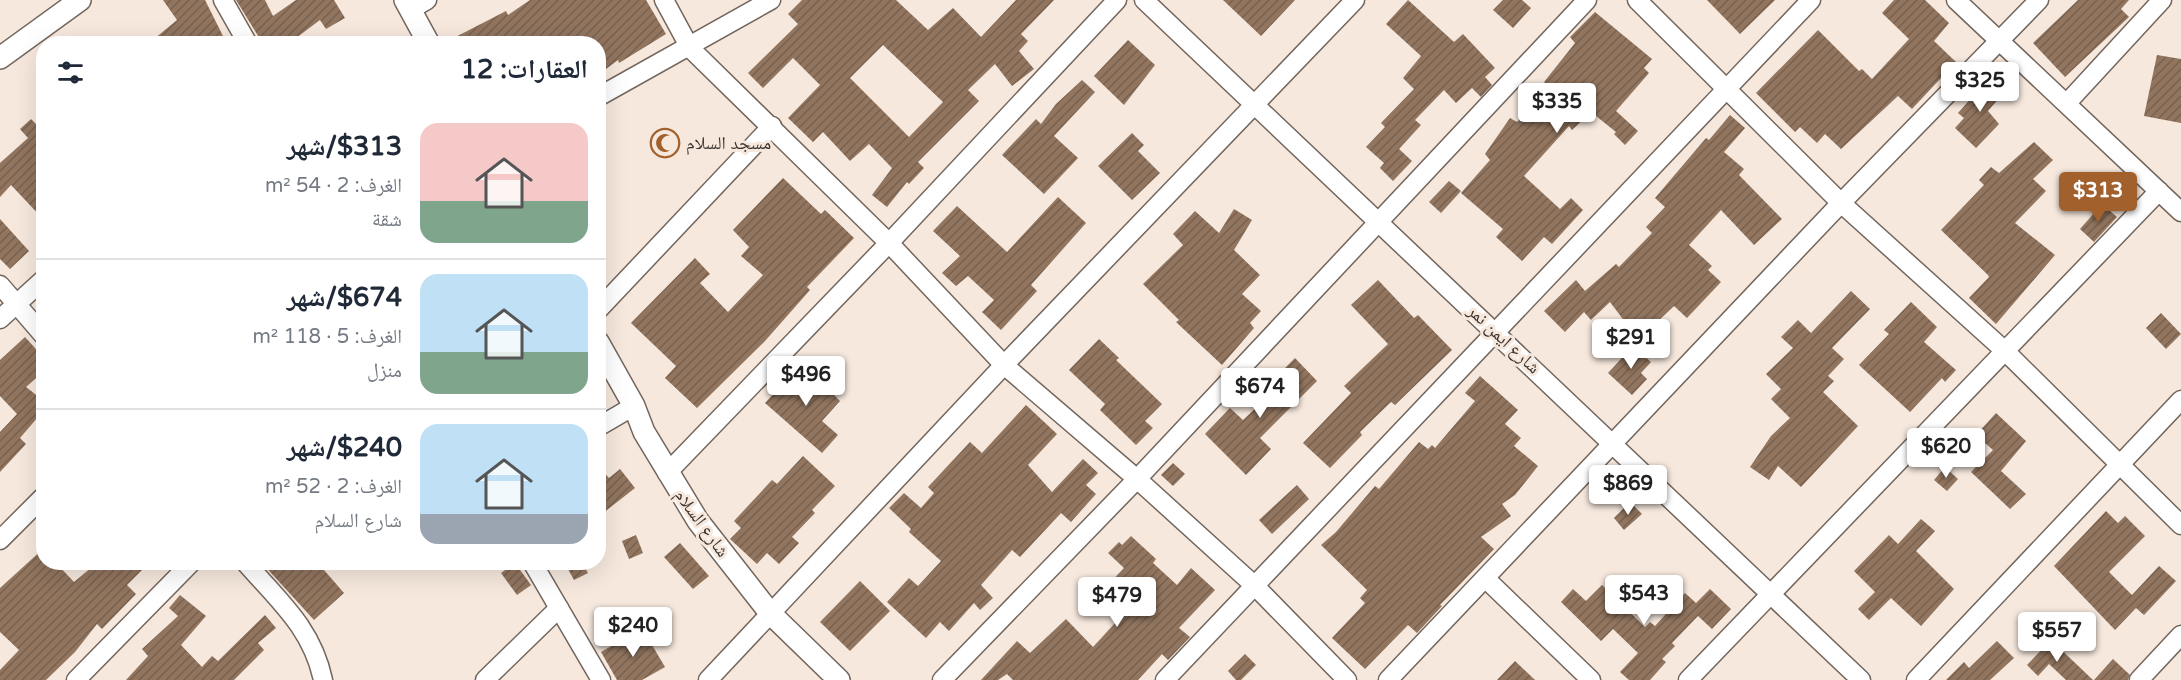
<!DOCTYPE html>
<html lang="ar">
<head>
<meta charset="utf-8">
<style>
  body { margin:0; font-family:"Varela Round","Noto Naskh Arabic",sans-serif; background:#f2f2f3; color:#1f2937; direction:rtl; height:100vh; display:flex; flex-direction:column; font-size:22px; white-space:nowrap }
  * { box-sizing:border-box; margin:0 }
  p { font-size:20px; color:#747a83 }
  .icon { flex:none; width:33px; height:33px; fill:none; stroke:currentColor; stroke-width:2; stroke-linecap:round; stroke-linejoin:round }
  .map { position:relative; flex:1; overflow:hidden; direction:ltr }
  .sheet { position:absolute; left:36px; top:36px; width:570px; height:534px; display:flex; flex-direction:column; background:#fff; border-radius:24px; box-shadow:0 6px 24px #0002; direction:rtl }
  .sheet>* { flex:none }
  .price { position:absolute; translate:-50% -51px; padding:0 14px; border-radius:6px; background:#fff; color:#222; font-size:20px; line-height:39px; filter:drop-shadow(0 2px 3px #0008) }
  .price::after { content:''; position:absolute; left:50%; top:36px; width:18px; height:14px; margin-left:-9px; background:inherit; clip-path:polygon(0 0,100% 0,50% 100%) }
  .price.active { background:#a2612c; color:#fff }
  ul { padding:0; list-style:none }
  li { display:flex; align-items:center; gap:18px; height:150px; padding:0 18px }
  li+li { border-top:2px solid #e0e1e3 }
  li span { display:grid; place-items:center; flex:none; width:168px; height:120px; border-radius:18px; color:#555 }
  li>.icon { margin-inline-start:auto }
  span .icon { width:72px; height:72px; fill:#fffc; stroke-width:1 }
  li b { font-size:26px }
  h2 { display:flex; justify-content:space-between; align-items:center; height:72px; padding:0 18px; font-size:26px }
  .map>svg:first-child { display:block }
  .building { fill:url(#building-hatch); fill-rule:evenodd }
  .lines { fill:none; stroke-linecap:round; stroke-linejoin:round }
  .minor-casing { stroke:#73665d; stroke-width:21 }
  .tertiary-casing { stroke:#73665d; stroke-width:24 }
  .minor { stroke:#fff; stroke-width:18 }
  .tertiary { stroke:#fff; stroke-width:21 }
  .labels { text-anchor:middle; stroke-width:6; stroke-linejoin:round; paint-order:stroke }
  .poi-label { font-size:18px; fill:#3b3531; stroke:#f6e8dd; text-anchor:start }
  .street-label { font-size:18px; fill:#3b3531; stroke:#f6e8dd }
</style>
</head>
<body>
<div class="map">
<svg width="2181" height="680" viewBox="0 0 2181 680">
  <defs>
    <pattern id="building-hatch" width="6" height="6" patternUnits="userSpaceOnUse" patternTransform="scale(1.5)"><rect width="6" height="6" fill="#91755f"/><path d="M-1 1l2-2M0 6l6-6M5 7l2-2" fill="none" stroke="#78614f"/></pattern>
  </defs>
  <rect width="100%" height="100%" fill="#f6e8dd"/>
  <g class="building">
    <path d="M163,0H205L227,44H148L177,20Z"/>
    <path d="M236,0H265L273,16L296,0H334L345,18L326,29L320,20L288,44H263Z"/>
    <path d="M530,0H646L666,34L619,63L618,60L598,75V44H442L506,11L508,15Z"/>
    <path d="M802,0H896L928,30L953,8L981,37L1016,0H1054L1021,34L1028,41L1019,51L1034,69L1012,86L995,64L968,90L979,101L918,162L924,168L909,184L907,182L887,207L872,195L892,168L869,144L850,161L823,132L813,142L788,118L820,85L793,58L763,88L748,73L798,24L788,14ZM883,45L943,102L909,137L850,78Z"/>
    <path d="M1223,0H1295L1261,36Z"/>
    <path d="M1408,0L1454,42L1463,34L1495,68L1485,77L1492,85L1481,97L1472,88L1456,103L1444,90L1415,120L1421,125L1399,149L1412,161L1393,181L1380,168L1384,163L1366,147L1385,127L1381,123L1414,89L1403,78L1421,56L1386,24Z"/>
    <path d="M1503,0H1522L1531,8L1513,28L1493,10Z"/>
    <path d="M1707,0H1775L1740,34Z"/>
    <path d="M1894,0H1925L1949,23L1934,41L1956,62L1912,109L1898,96L1841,149L1825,134L1817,143L1800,127L1795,132L1756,93L1818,30L1859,71L1862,69L1872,79L1909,39L1882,13Z"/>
    <path d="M2078,0H2129L2121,9L2129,17L2065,77L2033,43Z"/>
    <path d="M1595,12L1652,59L1644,68L1649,73L1616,111L1638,131L1625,145L1614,134L1616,132L1591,112L1572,130L1569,126L1524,176L1560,209L1571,198L1583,210L1552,244L1544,237L1522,261L1496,237L1503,229L1461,193L1490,160L1485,154L1510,118L1517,122L1552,89L1544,82L1575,43L1570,37Z"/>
    <path d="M1128,40L1155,65L1124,105L1094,76Z"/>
    <path d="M2157,55L2181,59V123L2144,116Z"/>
    <path d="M1991,76L2006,90L1988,111L1999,124L1976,148L1955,128L1964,118L1958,113Z"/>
    <path d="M1082,80L1095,92L1054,136L1078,158L1044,194L1002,155L1036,119L1041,124L1056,104Z"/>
    <path d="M1730,115L1745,128L1724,152L1744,169L1739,175L1782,219L1754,245L1721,210L1689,245L1712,266L1708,270L1721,282L1687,318L1674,306L1638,340L1626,328L1628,326L1610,302L1591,320L1584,312L1565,332L1544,311L1576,280L1585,291L1616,264L1619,267L1652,233L1646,227L1665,207L1655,198L1706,138L1709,140Z"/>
    <path d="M31,119L39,127L44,123V220L11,185L0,197V163L28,138L20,129Z"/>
    <path d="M1132,133L1144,145L1138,151L1160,173L1132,200L1098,166Z"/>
    <path d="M2034,142L2053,160L2033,179L2046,191L2015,223L2055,255L1996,324L1969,298L1989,277L1988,275L1941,230L1984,185L1979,180L1991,167L1999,173Z"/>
    <path d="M783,178L821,214L825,210L854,238L807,287L810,290L765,341L697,408L665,378L676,366L631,323L695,258L710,274L700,283L728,312L763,275L741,256L749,247L733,230Z"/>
    <path d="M1449,181L1461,191L1441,213L1429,202Z"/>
    <path d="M1058,197L1086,223L1031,285L1037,291L1001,330L982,312L994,300L968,276L956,286L942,273L960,256L933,231L957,206L1007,252Z"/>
    <path d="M2102,204L2117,217L2094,242L2080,229Z"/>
    <path d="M1234,209L1252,220L1234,250L1260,275L1242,294L1261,311L1250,323L1254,328L1222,365L1176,322L1179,320L1143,284L1183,245L1173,234L1195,211L1219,233Z"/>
    <path d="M0,219L29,251L10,269L0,259Z"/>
    <path d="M1378,280L1414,318L1418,315L1452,350L1395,405L1391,402L1360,432L1362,435L1330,468L1303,443L1351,393L1344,386L1388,344L1351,305Z"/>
    <path d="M1851,291L1870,309L1832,348L1844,359L1828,376L1834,381L1823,392L1858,426L1801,487L1778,466L1769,480L1750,467L1771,436L1790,418L1771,399L1781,389L1766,374L1793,348L1781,337L1798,320L1811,333Z"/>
    <path d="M1911,302L1937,327L1924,342L1956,370L1945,382L1942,378L1910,412L1859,365L1889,334L1884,330Z"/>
    <path d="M2161,313L2181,334L2166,349L2146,328Z"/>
    <path d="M25,337L44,358V371L26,387L44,401V410L20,438L26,444L0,472V432L17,414L0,396V360Z"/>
    <path d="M1099,339L1119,358L1116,360L1162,404L1145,421L1153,428L1136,445L1100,410L1105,404L1069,370Z"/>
    <path d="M1633,346L1651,362L1641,373L1647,379L1632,395L1608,373Z"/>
    <path d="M1295,358L1317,381L1260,438L1271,449L1246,475L1205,434L1230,408L1243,420L1277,388L1271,382Z"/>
    <path d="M802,363L840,401L822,421L838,435L822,453L765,403Z"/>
    <path d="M1480,376L1518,410L1505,424L1521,438L1514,446L1538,466L1515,495L1502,504L1511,516L1481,537L1494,549L1440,605L1442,606L1417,633L1408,625L1365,669L1332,638L1365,603L1360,598L1367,590L1321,545L1336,532L1375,486L1379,489L1419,442L1428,449L1432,445L1435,448L1475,401L1465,393Z"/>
    <path d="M1026,405L1057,434L1028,465L1052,492L1083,459L1098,473L1086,485L1096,494L1071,522L1061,513L1020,557L1012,550L981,585L993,598L980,610L974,603L949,631L940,622L926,638L887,602L909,578L918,586L941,561L909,532L911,529L889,508L904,493L921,508L934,493L928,487L970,442L982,453Z"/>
    <path d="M1996,413L2026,441L2001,471L2026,494L2010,509L1971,472L1993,450L1976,435Z"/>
    <path d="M803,456L835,486L812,510L815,513L792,537L799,543L779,564L767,553L757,564L730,539L741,528L734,521L772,480L777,484Z"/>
    <path d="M1173,463L1185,474L1173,486L1161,475Z"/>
    <path d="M598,466L609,478L620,469L635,488L598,517Z"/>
    <path d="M1945,467L1958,479L1947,491L1934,480Z"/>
    <path d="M1297,485L1309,499L1272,534L1259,520Z"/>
    <path d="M1630,502L1642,514L1624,530L1614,518Z"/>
    <path d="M2106,511L2118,523L2125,516L2145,536L2109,572L2132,595L2159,566L2176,581L2144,615L2136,608L2115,630L2054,566Z"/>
    <path d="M1921,519L1935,531L1916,551L1954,589L1921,626L1891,598L1869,620L1858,609L1875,592L1854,571L1889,535L1898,544Z"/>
    <path d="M636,535L643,553L629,559L622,541Z"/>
    <path d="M1131,536L1156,559L1153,563L1177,585L1191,568L1215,590L1179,628L1190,637L1168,660L1162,654L1138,680H1013L1007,674L998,680H981L1017,641L1030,653L1066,619L1093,647L1127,610L1122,605L1127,600L1109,584L1124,568L1108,553L1119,542L1122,545Z"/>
    <path d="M680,543L709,576L693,589L664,557Z"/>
    <path d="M44,548V562H55L74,582L98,562H150L127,585L136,594L102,629L97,624L75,652L46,680H0V670L19,650L0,632V588Z"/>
    <path d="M261,562H317L344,593L314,620Z"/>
    <path d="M564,562H582L588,573L574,580Z"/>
    <path d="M515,563L531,585L517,595L501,573Z"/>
    <path d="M860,581L890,611L850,651L820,622Z"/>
    <path d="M1602,585L1645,627L1650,622L1655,626L1685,593L1696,603L1710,589L1731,609L1712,629L1698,616L1672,643L1675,646L1662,659L1666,662L1650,680H1629L1620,672L1638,653L1613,629L1601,641L1561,602L1573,589L1586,601Z"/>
    <path d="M180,595L206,616L181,645L202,667L212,656L218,661L265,615L276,628L258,643L264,650L234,680H126L148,656L142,649L178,616L169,608Z"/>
    <path d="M642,628L665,667L642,680H617L601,652Z"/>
    <path d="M2051,640L2093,680H2066L2049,664L2038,676L2027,665Z"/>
    <path d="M1997,641L2014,658L1990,680H1946L1964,662L1969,668Z"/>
    <path d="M1245,654L1256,665L1241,680H1236L1228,671Z"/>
    <path d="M2113,659L2130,675L2128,680H2094Z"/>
    <path d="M1515,661L1535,680H1497Z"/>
  </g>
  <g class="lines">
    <g class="minor-casing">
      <g id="minor">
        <path d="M223,0L248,44"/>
        <path d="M664,0L690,48L889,243L1004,365L1137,479L1255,586L1347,680"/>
        <path d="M1144,0L1861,680"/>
        <path d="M1637,0L1841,203L2005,351L2181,525"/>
        <path d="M1956,0L2181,212"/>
        <path d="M410,10L427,0"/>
        <path d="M598,97L771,0"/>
        <path d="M2067,103L2162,0"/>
        <path d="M0,285L44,336"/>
        <path d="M598,310L772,126"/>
        <path d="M0,319L44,279"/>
        <path d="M598,427L634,406"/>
        <path d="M667,473L889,243L1117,0"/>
        <path d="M0,540L44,496"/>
        <path d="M245,562C279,601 312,628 323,680"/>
        <path d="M532,562L601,680"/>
        <path d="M1485,578L1591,680"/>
        <path d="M76,680L192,562"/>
        <path d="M485,680L559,608"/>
        <path d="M708,680L1004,365L1355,0"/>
        <path d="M942,680L1137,479L1587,0"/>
        <path d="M1165,680L1811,0"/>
        <path d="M1388,680L1841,203L2039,0"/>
        <path d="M1688,680L2159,191"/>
        <path d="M1916,680L2181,400"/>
        <path d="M2139,680L2181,635"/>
      </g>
    </g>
    <g class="tertiary-casing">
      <g id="tertiary">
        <path d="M405,0L429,44"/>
        <path d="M0,58L80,0"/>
        <path d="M598,342L634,406L644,432L698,521L770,613L839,680"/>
      </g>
    </g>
    <use href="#minor" class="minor"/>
    <use href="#tertiary" class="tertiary"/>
  </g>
  <defs>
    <g id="mosque-ring" transform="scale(1.5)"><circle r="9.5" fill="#f6e8dd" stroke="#a2612c" stroke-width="1.5"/><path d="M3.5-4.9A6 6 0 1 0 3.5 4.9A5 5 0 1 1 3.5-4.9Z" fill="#a2612c"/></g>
  </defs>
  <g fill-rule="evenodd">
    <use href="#mosque-ring" x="665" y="143"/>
  </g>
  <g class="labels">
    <g class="poi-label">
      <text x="686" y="149">مسجد السلام</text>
    </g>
    <g class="street-label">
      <text transform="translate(1504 339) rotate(43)" y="6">شارع ايمن نمر</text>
      <text transform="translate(702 523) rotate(54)" y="6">شارع السلام</text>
    </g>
  </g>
</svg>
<b class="price" style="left:1980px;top:113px">$325</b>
<b class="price" style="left:1557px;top:134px">$335</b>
<b class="price active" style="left:2098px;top:223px">$313</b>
<b class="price" style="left:1631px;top:370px">$291</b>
<b class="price" style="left:806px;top:407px">$496</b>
<b class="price" style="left:1260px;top:419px">$674</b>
<b class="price" style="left:1946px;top:479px">$620</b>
<b class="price" style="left:1628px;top:516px">$869</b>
<b class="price" style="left:1644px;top:626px">$543</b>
<b class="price" style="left:1117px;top:628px">$479</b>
<b class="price" style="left:633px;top:658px">$240</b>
<b class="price" style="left:2057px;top:663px">$557</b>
<section class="sheet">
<h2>العقارات: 12<svg class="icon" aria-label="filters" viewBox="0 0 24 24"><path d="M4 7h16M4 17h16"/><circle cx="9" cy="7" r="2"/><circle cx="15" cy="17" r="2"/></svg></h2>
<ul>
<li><span style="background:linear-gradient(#f6c9c9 65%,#7fa58c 0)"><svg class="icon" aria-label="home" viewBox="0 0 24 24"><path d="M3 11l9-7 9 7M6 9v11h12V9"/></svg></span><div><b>$313/شهر</b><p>الغرف: 2 · 54 m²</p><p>شقة</p></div></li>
<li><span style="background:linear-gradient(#bfe0f5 65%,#7fa58c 0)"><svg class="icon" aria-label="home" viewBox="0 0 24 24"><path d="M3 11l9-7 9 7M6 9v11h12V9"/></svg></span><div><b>$674/شهر</b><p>الغرف: 5 · 118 m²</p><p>منزل</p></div></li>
<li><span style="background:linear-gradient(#bfe0f5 75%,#9aa5b1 0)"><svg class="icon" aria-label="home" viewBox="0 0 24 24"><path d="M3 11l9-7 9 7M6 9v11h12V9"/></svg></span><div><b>$240/شهر</b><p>الغرف: 2 · 52 m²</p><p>شارع السلام</p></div></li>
</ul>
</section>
</div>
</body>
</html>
